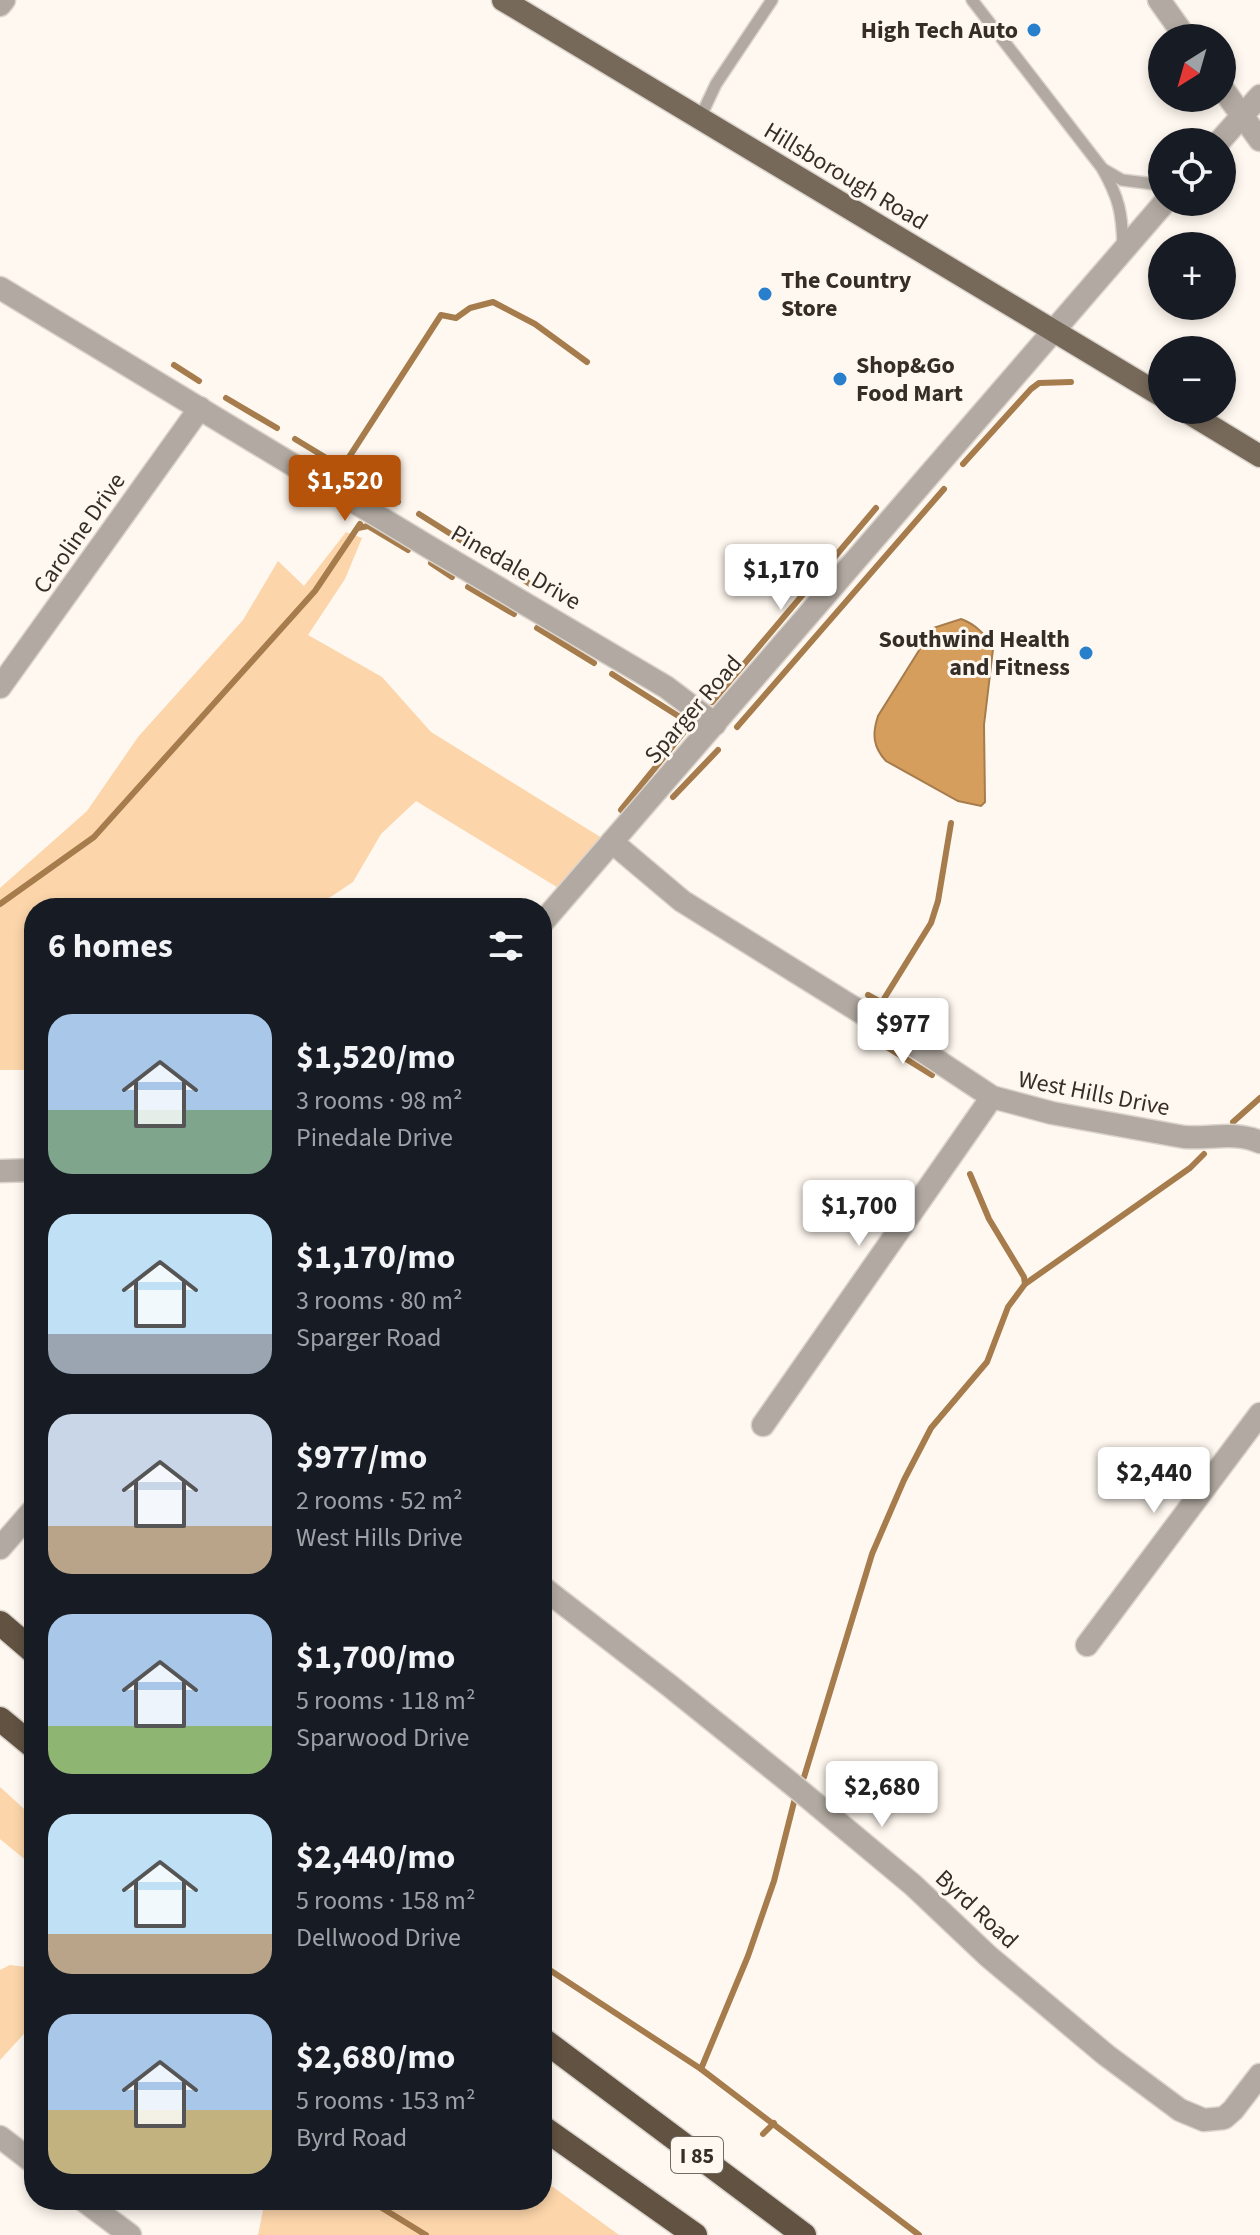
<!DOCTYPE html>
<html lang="en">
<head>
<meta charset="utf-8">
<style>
  body { margin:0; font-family:"Source Sans 3",sans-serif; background:#242831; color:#f1f3f6; height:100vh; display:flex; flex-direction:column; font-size:30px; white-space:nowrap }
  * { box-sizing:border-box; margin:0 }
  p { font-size:26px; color:#9ea1a6 }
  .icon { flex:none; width:44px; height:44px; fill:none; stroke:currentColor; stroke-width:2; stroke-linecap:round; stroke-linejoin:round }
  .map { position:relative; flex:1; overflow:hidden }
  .panel { position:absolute; left:24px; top:898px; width:528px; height:1312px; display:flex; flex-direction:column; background:#171b24; border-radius:32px; box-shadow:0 4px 12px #0003 }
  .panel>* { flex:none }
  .needle { width:52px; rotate:217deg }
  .tools { position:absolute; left:1148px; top:24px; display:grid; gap:16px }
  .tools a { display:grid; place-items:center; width:88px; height:88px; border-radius:50%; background:#171b24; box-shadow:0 4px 12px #0003; font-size:40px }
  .price { position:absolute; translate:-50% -68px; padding:0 18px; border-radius:8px; background:#fff; color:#222; font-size:26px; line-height:52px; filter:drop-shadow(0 2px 4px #0008) }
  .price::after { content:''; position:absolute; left:50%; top:48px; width:24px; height:18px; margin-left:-12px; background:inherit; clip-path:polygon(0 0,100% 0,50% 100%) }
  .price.active { background:#b45309; color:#fff }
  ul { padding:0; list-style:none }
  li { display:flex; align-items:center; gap:24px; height:200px; padding:0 24px }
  li span { display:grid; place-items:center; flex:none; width:224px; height:160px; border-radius:24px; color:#555 }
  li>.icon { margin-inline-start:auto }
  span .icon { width:96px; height:96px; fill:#fffc; stroke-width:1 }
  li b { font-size:34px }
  h2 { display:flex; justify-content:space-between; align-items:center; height:96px; padding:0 24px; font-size:34px }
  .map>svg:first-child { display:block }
  .green { fill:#fcd5aa }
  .water { fill:#d69e5c; stroke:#a67c4c; stroke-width:2 }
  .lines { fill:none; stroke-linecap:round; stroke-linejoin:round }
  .stream { stroke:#a67c4c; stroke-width:6 }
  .service-casing { stroke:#dbd4cc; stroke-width:14 }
  .minor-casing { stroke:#dbd4cc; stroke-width:25 }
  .tertiary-casing { stroke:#dbd4cc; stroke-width:25 }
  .primary-casing { stroke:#dbd4cc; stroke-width:25 }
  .motorway-casing { stroke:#dbd4cc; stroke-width:27 }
  .service { stroke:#b2aaa2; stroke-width:11 }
  .minor { stroke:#b2aaa2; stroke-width:22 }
  .tertiary { stroke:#b2aaa2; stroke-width:22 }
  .primary { stroke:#76695a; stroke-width:22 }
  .motorway { stroke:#615241; stroke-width:24 }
  .poi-dot { fill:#2880cd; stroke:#fff8f0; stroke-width:3 }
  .labels { text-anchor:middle; stroke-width:6; stroke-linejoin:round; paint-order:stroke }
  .shield { fill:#fff8f0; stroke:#726b63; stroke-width:2 }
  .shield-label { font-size:22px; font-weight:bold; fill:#352e27 }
  .poi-label { font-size:24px; font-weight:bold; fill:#352e27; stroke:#fff8f0; text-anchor:end }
  .street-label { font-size:24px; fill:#352e27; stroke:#fff8f0 }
</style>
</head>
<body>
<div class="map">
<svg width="1260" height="2235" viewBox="0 0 1260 2235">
  <rect width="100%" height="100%" fill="#fff8f0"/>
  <g class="green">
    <path d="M346,532L362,538L345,579L308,635L382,677L431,732L602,838L560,889L416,801L381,834L353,882L314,908H34V1070H0V888L87,811L138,737L243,620L278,561L304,586Z"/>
    <path d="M0,1787L34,1818V1867L0,1839Z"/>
    <path d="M10,1965L34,1968V2023L0,2060V1970Z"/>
    <path d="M542,2179L619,2235H258L265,2200H542Z"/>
  </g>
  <path class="water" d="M961,619C973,623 989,636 993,649L984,725L985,802L981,806L958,801L886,761C873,747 872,734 878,716L933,628Z"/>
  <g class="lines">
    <g class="stream">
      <path d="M174,365L199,381"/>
      <path d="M226,398L277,428"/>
      <path d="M295,439L384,493L382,495"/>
      <path d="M963,464L1031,389L1039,383L1071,382"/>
      <path d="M342,468L441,315L456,318L470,308L493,302L535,324L587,362"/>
      <path d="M384,493L398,502"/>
      <path d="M419,514L473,548"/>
      <path d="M358,528L368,526L408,550"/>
      <path d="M489,558L530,584"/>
      <path d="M431,563L452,577"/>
      <path d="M468,587L514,614"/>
      <path d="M537,628L594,663"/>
      <path d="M612,674L683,719L688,727L621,810"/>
      <path d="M712,702L876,508"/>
      <path d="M737,727L944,489"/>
      <path d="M673,797L718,750"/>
      <path d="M0,904L94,837L315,591L360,524"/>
      <path d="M868,995L888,1006"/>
      <path d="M882,1002L931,923L938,901L951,823"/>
      <path d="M905,1017L935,1036"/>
      <path d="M872,1038L932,1075"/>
      <path d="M1233,1122L1260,1098"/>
      <path d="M970,1174L989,1219L1024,1277L1025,1284"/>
      <path d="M804,1777L872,1554L904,1480L931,1428L987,1362L1008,1307L1025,1284L1190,1168L1204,1154"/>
      <path d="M542,1965L701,2069L919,2235"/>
      <path d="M701,2069L748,1956L774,1881L795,1798"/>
      <path d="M763,2134L774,2123"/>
      <path d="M369,2200L426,2235"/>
    </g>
    <g class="service-casing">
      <g id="service">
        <path d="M972,0L1102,168C1119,198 1122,212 1123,246"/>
        <path d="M700,118L716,84L772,0"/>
        <path d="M1103,169L1122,180L1162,185"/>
      </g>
    </g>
    <g class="minor-casing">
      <g id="minor">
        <path d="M0,5L4,0"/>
        <path d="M1242,116L1260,96"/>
        <path d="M0,288L429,547L666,687L715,724"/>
        <path d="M0,687L200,408"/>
        <path d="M612,842L682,901L912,1044L992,1097L1052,1113L1184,1137C1211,1139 1234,1131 1260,1142"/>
        <path d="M0,1171L34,1170"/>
        <path d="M763,1425L992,1097"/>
        <path d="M542,1587L670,1686L793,1785L913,1885L988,1956L1106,2055L1180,2110L1204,2120L1224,2118L1233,2110L1260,2075"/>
        <path d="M1087,1645L1260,1414"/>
        <path d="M0,2137L34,2163"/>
        <path d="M83,2200L130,2235"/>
      </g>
    </g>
    <g class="tertiary-casing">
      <g id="tertiary">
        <path d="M1159,0L1186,38"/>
        <path d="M1222,88L1260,140"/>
        <path d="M1219,142L1242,116"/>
        <path d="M542,923L1165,202"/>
        <path d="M0,1548L34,1509"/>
      </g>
    </g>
    <g class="primary-casing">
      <g id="primary">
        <path d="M503,0L1162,396"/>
        <path d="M1184,410L1260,456"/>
      </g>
    </g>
    <g class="motorway-casing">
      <g id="motorway">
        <path d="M0,1623L34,1652"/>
        <path d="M0,1719L34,1747"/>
        <path d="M542,2039L804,2235"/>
        <path d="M542,2127L695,2235"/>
      </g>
    </g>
    <use href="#service" class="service"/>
    <use href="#minor" class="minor"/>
    <use href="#tertiary" class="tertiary"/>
    <use href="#primary" class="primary"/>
    <use href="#motorway" class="motorway"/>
  </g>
  <g class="poi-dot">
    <circle cx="1034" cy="30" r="8"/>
    <circle cx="765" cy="294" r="8"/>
    <circle cx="840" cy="379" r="8"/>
    <circle cx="1086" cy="653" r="8"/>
  </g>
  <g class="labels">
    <rect class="shield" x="671" y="2137" width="52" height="36" rx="6"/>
    <g class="shield-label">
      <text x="697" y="2163">I 85</text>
    </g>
    <g class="poi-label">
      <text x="1018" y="38">High Tech Auto</text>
      <text x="781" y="288" text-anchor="start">The Country<tspan x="781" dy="28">Store</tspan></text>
      <text x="856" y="373" text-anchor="start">Shop&amp;Go<tspan x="856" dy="28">Food Mart</tspan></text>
      <text x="1070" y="647">Southwind Health<tspan x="1070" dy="28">and Fitness</tspan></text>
    </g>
    <g class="street-label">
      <text transform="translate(846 176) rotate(31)" y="8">Hillsborough Road</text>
      <text transform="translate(79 533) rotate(-55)" y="8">Caroline Drive</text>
      <text transform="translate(516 567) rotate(30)" y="8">Pinedale Drive</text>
      <text transform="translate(693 709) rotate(-49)" y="8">Sparger Road</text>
      <text transform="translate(1094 1093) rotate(11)" y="8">West Hills Drive</text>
      <text transform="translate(977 1909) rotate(43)" y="8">Byrd Road</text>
    </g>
  </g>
</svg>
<div class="tools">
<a><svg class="needle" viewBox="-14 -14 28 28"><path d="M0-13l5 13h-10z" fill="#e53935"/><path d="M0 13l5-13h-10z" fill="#9ea1a6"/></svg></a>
<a><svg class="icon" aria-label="locate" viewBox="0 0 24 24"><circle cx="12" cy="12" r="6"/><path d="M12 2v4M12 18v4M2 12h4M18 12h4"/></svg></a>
<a>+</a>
<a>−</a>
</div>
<b class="price active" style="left:345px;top:523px">$1,520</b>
<b class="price" style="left:781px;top:612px">$1,170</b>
<b class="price" style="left:903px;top:1066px">$977</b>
<b class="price" style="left:859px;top:1248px">$1,700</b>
<b class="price" style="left:1154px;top:1515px">$2,440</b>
<b class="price" style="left:882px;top:1829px">$2,680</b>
<section class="panel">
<h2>6 homes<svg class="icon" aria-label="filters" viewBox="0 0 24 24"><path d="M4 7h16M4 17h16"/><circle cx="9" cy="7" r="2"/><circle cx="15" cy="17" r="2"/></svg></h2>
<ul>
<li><span style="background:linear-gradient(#a9c7e8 60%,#7fa58c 0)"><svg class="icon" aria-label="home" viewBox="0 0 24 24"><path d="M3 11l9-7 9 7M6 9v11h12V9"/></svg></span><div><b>$1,520/mo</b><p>3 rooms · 98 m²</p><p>Pinedale Drive</p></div></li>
<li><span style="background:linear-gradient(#bfe0f5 75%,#9aa5b1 0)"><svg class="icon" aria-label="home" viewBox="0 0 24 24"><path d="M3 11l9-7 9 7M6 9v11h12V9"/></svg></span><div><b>$1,170/mo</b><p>3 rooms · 80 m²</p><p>Sparger Road</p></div></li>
<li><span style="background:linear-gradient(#c9d6e8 70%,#b9a48a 0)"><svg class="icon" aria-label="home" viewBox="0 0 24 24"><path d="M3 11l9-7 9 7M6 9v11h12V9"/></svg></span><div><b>$977/mo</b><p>2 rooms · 52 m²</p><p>West Hills Drive</p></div></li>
<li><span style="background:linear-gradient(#a9c7e8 70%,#8fb573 0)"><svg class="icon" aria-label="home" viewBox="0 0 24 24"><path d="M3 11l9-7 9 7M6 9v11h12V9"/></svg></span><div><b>$1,700/mo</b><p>5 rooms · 118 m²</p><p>Sparwood Drive</p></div></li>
<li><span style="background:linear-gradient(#bfe0f5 75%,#b9a48a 0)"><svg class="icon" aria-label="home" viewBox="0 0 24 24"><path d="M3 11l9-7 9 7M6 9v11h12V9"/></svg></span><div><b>$2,440/mo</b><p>5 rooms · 158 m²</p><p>Dellwood Drive</p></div></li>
<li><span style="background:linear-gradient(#a9c7e8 60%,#c2b280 0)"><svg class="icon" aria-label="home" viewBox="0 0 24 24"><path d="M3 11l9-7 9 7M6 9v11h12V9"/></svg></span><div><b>$2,680/mo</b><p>5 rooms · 153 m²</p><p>Byrd Road</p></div></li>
</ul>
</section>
</div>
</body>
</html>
